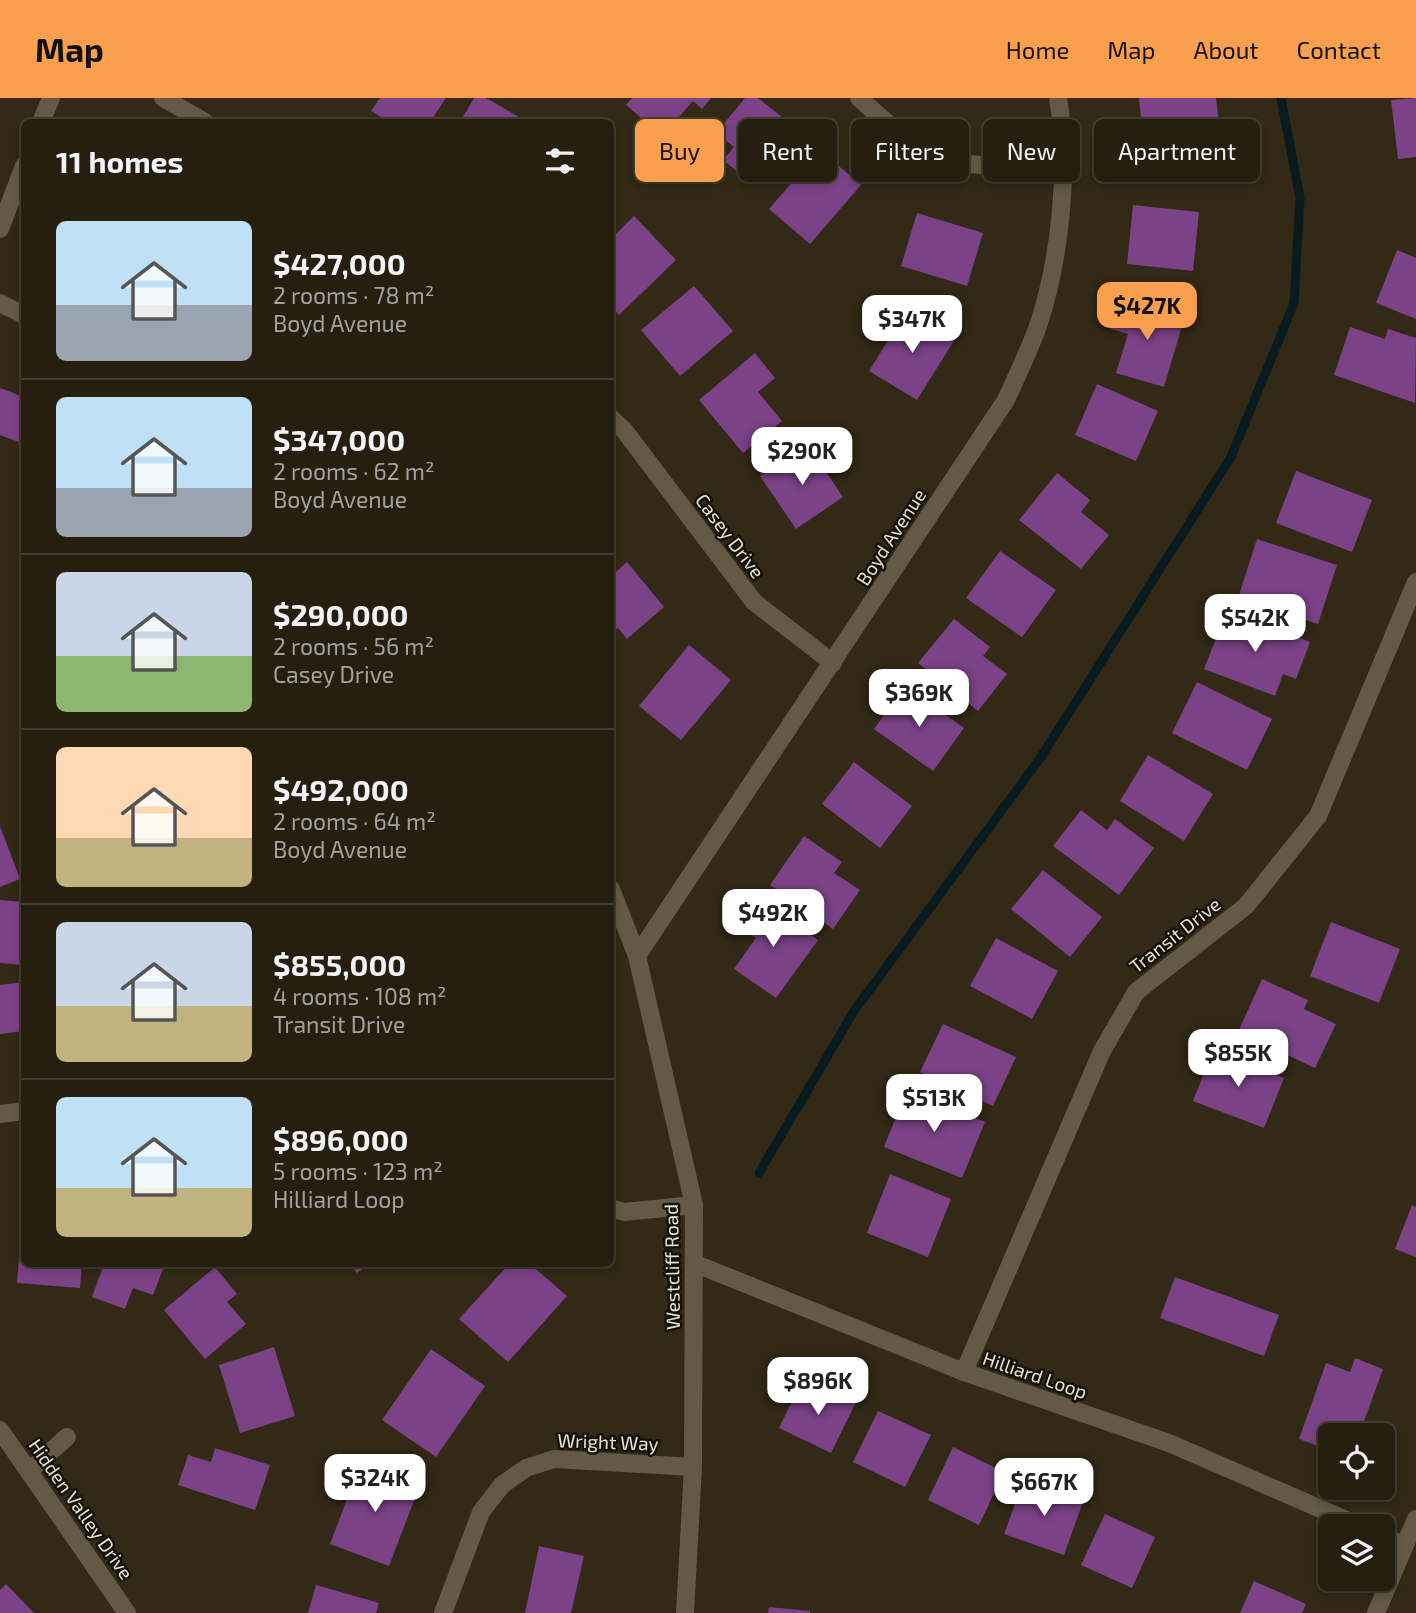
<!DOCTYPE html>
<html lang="en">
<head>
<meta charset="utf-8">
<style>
  body { margin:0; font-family:"Exo 2",sans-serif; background:#322c1e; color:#f1f3f6; height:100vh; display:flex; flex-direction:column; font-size:26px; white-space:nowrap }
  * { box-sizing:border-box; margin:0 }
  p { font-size:23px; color:#a4a29f }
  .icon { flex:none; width:38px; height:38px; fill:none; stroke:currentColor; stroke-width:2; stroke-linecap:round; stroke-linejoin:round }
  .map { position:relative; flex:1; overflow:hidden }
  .drawer { position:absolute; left:21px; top:21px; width:593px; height:1148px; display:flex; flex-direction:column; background:#261f10; border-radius:10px; box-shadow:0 4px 10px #0003,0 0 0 2px #423d30 }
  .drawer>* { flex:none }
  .top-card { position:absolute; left:635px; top:21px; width:665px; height:63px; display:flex; gap:14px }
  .controls { position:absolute; left:1318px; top:1325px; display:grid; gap:14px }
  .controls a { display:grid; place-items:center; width:77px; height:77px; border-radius:10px; background:#261f10; box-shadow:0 4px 10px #0003,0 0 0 2px #423d30; font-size:35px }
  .price { position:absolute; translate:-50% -60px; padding:0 16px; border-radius:14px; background:#fff; color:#222; font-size:23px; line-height:46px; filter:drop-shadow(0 2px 4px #0008) }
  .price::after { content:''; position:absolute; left:50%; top:42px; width:21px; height:16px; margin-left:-10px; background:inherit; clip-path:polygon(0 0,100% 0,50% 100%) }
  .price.selected { background:#f99f4d; color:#111 }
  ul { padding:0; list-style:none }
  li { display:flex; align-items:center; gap:21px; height:175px; padding:0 35px }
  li+li { border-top:2px solid #423d30 }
  li span { display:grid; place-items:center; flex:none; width:196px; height:140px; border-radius:10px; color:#555 }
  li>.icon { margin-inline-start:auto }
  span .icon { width:84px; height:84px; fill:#fffc; stroke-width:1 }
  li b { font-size:30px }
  h2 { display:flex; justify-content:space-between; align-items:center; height:84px; padding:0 35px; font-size:30px }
  .pill { padding:0 24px; border-radius:10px; background:#261f10; box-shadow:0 4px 10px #0003,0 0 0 2px #423d30; font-size:24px; line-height:63px }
  .pill.selected { background:#f99f4d; color:#111 }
  header { display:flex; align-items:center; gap:42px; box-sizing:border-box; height:98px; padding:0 35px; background:#f99f4d; color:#111 }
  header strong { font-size:33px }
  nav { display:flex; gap:38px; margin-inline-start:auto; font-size:24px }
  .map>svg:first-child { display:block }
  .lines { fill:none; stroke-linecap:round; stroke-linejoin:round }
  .stream { stroke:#0a1b20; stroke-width:9 }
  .building { fill:#7b4287 }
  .minor { stroke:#635945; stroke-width:18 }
  .tertiary { stroke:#635945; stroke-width:18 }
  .labels { text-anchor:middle; stroke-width:5; stroke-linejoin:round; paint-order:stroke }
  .street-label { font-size:19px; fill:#e8e2d6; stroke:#16120a }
</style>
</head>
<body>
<header>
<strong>Map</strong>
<nav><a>Home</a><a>Map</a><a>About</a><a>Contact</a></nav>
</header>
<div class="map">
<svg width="1416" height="1515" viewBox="0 0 1416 1515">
  <rect width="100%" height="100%" fill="#322916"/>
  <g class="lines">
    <path class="stream" d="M759,1075L854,913L1041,659L1231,359L1294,205L1300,100L1281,0"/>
  </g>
  <g class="building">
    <path d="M380,0H446L430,24H389L371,13Z"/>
    <path d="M474,0H486L526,23L525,24H460Z"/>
    <path d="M632,0H711L702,11L693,3L662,38L626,7Z"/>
    <path d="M745,0H758L806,38L770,84L756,73L748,82L723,62L734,49L716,35Z"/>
    <path d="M1139,0H1216L1221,41L1144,50Z"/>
    <path d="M1416,0V59L1398,61L1391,2Z"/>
    <path d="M820,52L861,87L810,146L769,111Z"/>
    <path d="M1133,107L1199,114L1193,173L1127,166Z"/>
    <path d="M917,115L983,135L967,188L901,168Z"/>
    <path d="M634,118L676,162L619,217L611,208V141Z"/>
    <path d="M1397,152L1416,160V221L1376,205Z"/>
    <path d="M694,188L733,233L680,278L641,232Z"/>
    <path d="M1120,202L1184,221L1164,289L1116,275L1128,236L1111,231Z"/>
    <path d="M907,212L955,241L917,302L869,273Z"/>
    <path d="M1350,229L1385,241L1388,231L1416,240L1415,305L1334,277Z"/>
    <path d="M755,255L775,280L758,294L782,323L743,355L699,302Z"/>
    <path d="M1097,286L1158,313L1136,363L1075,337Z"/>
    <path d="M0,290L24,299V330L19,344L0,337Z"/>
    <path d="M808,347L843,399L796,431L760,378Z"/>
    <path d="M1296,373L1372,402L1352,454L1276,425Z"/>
    <path d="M1057,375L1090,402L1081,414L1109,437L1081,471L1019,422Z"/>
    <path d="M1257,441L1337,467L1318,526L1238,500Z"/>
    <path d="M1000,453L1056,492L1022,539L966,500Z"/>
    <path d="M627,464L664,509L627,541L618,530L611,535V478Z"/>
    <path d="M1227,512L1310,544L1296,581L1283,576L1275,598L1204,571Z"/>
    <path d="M954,521L990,549L983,558L1007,576L978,613L918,565Z"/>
    <path d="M689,547L731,582L681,642L639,608Z"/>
    <path d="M1197,584L1272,621L1247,672L1172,635Z"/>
    <path d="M905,588L964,630L933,673L874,631Z"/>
    <path d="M1148,657L1213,696L1184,743L1120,703Z"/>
    <path d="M854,664L912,708L880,750L822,706Z"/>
    <path d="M1081,712L1107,732L1115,721L1154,750L1119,797L1053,748Z"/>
    <path d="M0,728L20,781L0,789Z"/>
    <path d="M804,738L842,764L834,775L860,792L833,831L770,787Z"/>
    <path d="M1043,772L1102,819L1070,859L1011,811Z"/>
    <path d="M0,802L24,804V867L0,865Z"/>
    <path d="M761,802L818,842L776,900L734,871L756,840L741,830Z"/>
    <path d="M1331,824L1400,851L1379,905L1310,878Z"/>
    <path d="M996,840L1058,873L1032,921L970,888Z"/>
    <path d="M1262,881L1308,902L1304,911L1336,926L1315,970L1238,934Z"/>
    <path d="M24,884V933L0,936V887Z"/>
    <path d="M943,926L1016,959L993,1008L920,974Z"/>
    <path d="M1213,952L1284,980L1264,1030L1193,1003Z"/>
    <path d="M907,992L985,1024L962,1080L884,1049Z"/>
    <path d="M890,1076L951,1101L928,1159L867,1135Z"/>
    <path d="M1412,1107L1416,1109V1159L1395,1151Z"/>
    <path d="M21,1137H24V1166H82L80,1190L17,1185Z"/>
    <path d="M104,1166H165L153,1197L133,1190L125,1211L92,1199Z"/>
    <path d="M349,1166H369L357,1175Z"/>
    <path d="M509,1166H530L567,1198L508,1264L459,1221Z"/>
    <path d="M215,1169L237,1196L227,1204L246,1226L205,1261L164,1212Z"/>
    <path d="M1175,1179L1279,1217L1264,1258L1160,1220Z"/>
    <path d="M274,1249L295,1318L240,1335L219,1267Z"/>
    <path d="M431,1251L485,1288L436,1359L382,1322Z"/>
    <path d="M1355,1260L1383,1271L1359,1337H1330V1352L1299,1341L1326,1265L1350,1274Z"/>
    <path d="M822,1287L856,1304L831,1355L779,1330L799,1289L817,1297Z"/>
    <path d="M878,1313L931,1337L905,1389L853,1364Z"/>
    <path d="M953,1349L1004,1374L979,1427L928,1402Z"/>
    <path d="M215,1350L270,1367L255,1412L178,1387L188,1357L211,1364Z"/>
    <path d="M361,1364L420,1387L389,1468L330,1446Z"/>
    <path d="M1024,1382L1083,1404L1064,1457L1004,1436Z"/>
    <path d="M1105,1416L1155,1439L1132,1490L1081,1467Z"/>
    <path d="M539,1448L584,1458L571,1515H525Z"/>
    <path d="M1254,1483L1306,1506L1302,1515H1240Z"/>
    <path d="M6,1486L34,1515H0V1492Z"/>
    <path d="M316,1487L379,1505L376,1515H308Z"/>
    <path d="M769,1509L810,1513V1515H768Z"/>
  </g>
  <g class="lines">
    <g class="minor">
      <path d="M163,0L205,24"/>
      <path d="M859,0C884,22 907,45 938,58C972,73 1027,66 1064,66"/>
      <path d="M41,24L51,0"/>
      <path d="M0,131L24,68"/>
      <path d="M611,320L624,332L754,504L833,565"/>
      <path d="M637,858L1006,302C1017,278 1029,253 1038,228C1060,162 1070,69 1058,0"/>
      <path d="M0,1016L24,1013"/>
      <path d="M611,1110L624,1114L694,1107"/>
      <path d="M696,1166L964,1274L1169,1345L1360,1428"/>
      <path d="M964,1274L1102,953L1136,894L1246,808L1318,718L1416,484"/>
      <path d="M0,1332L127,1515"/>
      <path d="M29,1373L67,1339"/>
      <path d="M1382,1438L1403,1447"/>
      <path d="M443,1515L481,1414L502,1387L526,1370L554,1361L693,1369"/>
      <path d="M1376,1515L1416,1421"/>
    </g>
    <g class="tertiary">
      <path d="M0,205L24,217"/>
      <path d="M611,791L637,858L694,1107L693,1369L685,1515"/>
    </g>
  </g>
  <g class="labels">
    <g class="street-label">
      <text transform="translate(730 438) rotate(53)" y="7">Casey Drive</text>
      <text transform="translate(891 439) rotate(-57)" y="7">Boyd Avenue</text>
      <text transform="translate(1175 837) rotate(-38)" y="7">Transit Drive</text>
      <text transform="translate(672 1169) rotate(-91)" y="7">Westcliff Road</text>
      <text transform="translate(1035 1277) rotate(19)" y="7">Hilliard Loop</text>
      <text transform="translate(608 1344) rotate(2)" y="7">Wright Way</text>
      <text transform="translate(81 1411) rotate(55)" y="7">Hidden Valley Drive</text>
    </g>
  </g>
</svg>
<div class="controls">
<a><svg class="icon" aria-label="locate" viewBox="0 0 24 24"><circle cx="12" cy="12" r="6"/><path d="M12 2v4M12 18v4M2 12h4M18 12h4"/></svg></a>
<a><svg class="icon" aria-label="layers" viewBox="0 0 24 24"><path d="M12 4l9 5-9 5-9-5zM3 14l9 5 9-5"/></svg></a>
</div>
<b class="price selected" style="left:1147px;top:244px">$427K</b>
<b class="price" style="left:912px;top:257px">$347K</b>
<b class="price" style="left:802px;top:389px">$290K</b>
<b class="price" style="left:1255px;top:556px">$542K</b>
<b class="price" style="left:919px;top:631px">$369K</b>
<b class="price" style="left:773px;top:851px">$492K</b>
<b class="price" style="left:1238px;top:991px">$855K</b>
<b class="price" style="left:934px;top:1036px">$513K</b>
<b class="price" style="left:818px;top:1319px">$896K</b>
<b class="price" style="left:375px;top:1416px">$324K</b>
<b class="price" style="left:1044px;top:1420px">$667K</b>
<div class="top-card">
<a class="pill selected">Buy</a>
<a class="pill">Rent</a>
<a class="pill">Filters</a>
<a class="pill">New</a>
<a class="pill">Apartment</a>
</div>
<section class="drawer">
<h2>11 homes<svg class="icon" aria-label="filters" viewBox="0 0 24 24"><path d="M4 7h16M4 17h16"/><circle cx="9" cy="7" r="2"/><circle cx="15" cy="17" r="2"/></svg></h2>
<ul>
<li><span style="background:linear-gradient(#bfe0f5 60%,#9aa5b1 0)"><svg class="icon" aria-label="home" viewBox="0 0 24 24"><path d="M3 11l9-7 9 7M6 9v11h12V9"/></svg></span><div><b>$427,000</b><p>2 rooms · 78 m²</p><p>Boyd Avenue</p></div></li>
<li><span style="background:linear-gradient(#bfe0f5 65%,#9aa5b1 0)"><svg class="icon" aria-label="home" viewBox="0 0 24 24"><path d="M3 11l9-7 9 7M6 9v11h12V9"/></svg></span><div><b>$347,000</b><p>2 rooms · 62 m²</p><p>Boyd Avenue</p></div></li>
<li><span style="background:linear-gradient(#c9d6e8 60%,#8fb573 0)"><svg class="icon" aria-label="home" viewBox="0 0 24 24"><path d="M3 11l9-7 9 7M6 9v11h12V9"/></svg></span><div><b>$290,000</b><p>2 rooms · 56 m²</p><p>Casey Drive</p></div></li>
<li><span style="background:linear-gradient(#ffd9b3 65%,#c2b280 0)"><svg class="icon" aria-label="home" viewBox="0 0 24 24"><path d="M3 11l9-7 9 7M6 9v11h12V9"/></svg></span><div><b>$492,000</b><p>2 rooms · 64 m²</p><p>Boyd Avenue</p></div></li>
<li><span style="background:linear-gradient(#c9d6e8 60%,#c2b280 0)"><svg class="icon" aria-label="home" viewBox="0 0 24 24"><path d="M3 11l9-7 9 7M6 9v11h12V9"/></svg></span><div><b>$855,000</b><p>4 rooms · 108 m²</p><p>Transit Drive</p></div></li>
<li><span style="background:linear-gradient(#bfe0f5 65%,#c2b280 0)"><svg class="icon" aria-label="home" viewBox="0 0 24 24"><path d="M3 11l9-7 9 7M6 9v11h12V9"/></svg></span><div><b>$896,000</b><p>5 rooms · 123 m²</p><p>Hilliard Loop</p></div></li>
</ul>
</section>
</div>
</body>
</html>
